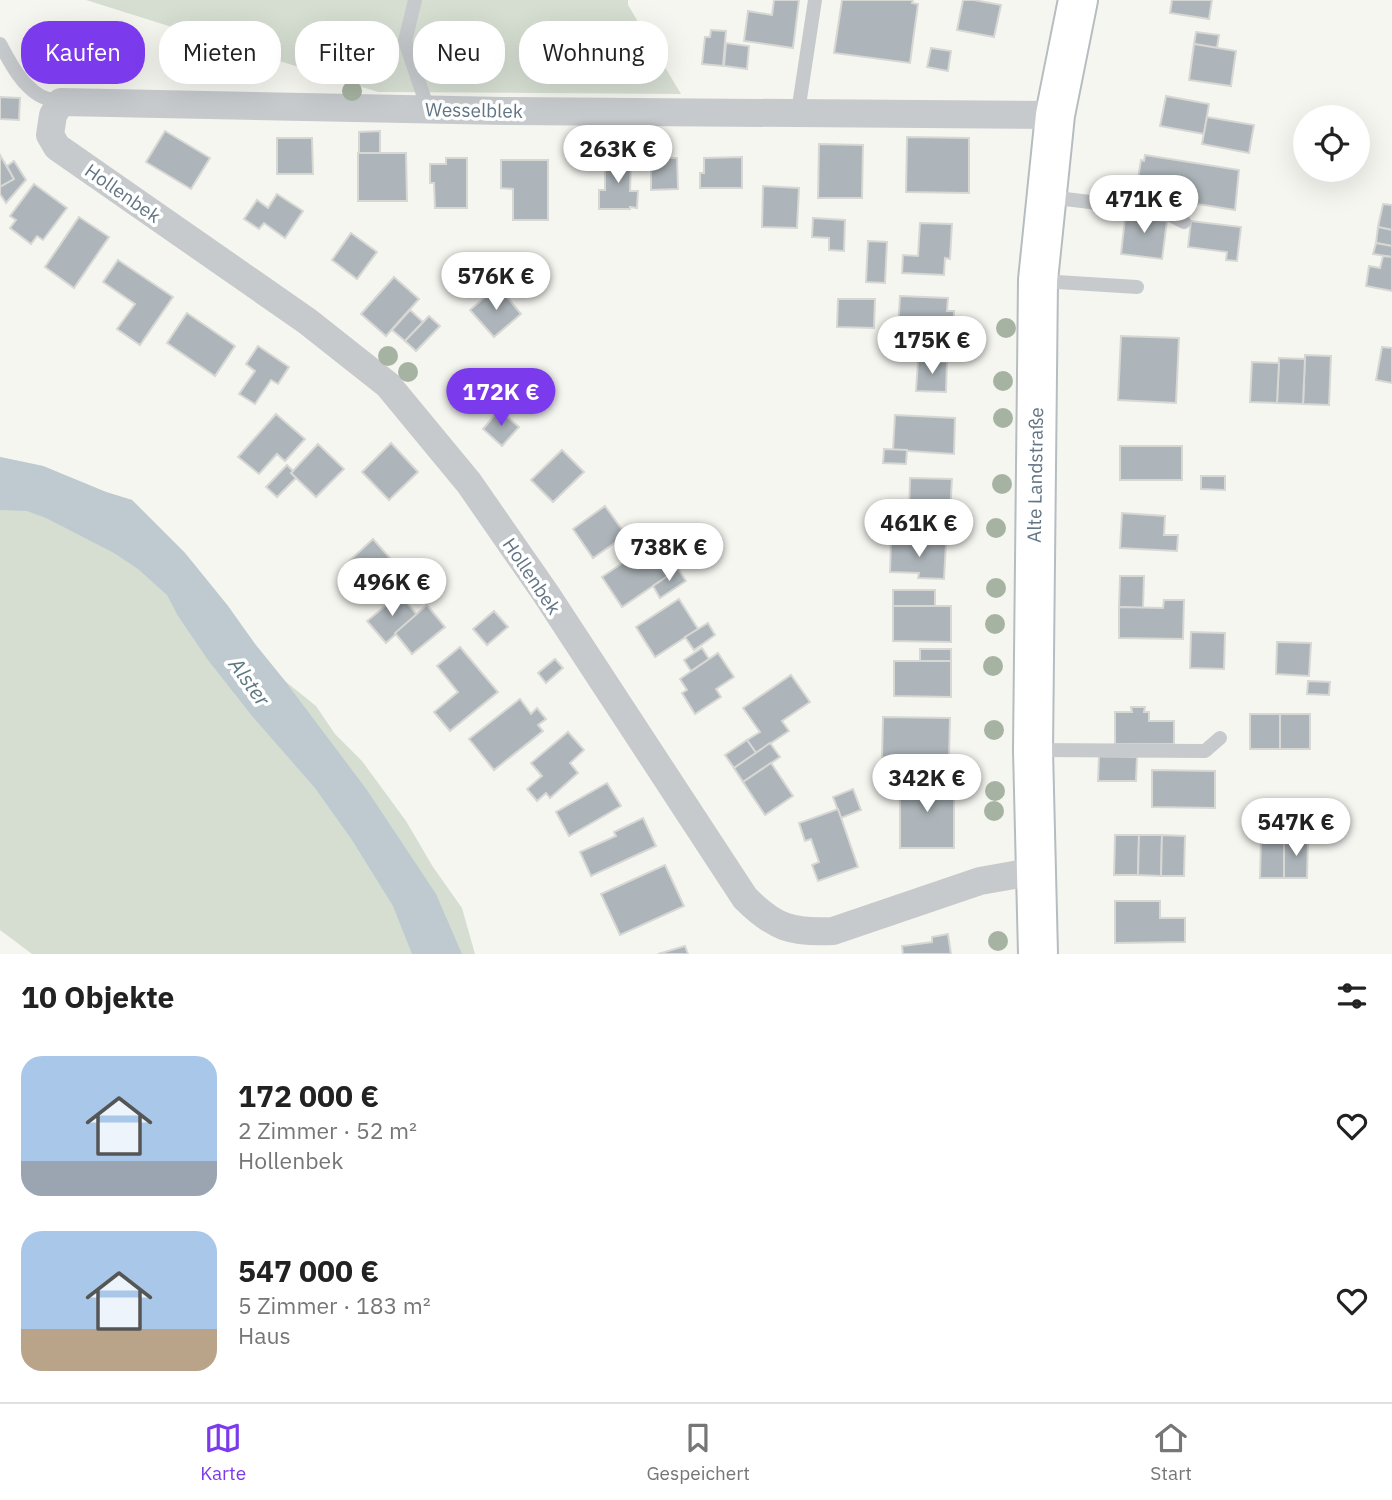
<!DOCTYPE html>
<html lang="de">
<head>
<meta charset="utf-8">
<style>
  body { margin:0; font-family:"IBM Plex Sans",sans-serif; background:#f6f6f6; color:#222; height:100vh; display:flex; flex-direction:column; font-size:26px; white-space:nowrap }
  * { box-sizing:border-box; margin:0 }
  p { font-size:23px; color:#767676 }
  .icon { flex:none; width:38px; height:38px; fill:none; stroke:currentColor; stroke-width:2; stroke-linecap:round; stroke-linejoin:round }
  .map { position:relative; height:954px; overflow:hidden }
  .details { display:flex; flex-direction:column; background:#fff; flex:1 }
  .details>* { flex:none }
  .top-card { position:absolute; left:21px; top:21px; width:700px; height:63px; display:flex; gap:14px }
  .buttons { position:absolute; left:1293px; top:105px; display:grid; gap:14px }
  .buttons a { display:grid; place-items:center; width:77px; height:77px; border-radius:50%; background:#fff; box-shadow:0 7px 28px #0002; font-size:35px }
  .price { position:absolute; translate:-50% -60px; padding:0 16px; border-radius:24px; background:#fff; color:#222; font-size:23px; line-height:46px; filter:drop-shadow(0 2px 4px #0008) }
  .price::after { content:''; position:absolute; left:50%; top:42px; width:21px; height:16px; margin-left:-10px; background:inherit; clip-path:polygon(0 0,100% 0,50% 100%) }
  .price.selected { background:#7c3aed; color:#fff }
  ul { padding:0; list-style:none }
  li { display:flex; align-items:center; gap:21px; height:175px; padding:0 21px }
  li span { display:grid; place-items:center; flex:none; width:196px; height:140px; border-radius:21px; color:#555 }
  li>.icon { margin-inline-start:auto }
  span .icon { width:84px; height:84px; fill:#fffc; stroke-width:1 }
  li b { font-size:30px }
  h2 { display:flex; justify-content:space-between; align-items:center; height:84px; padding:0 21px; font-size:30px }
  .pill { padding:0 24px; border-radius:28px; background:#fff; box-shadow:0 7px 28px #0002; font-size:24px; line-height:63px }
  .pill.selected { background:#7c3aed; color:#fff }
  .menu { display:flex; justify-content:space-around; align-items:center; height:98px; border-top:2px solid #e0e0e0; background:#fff; font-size:19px; color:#767676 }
  .menu a { display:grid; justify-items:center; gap:4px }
  .menu .selected { color:#7c3aed }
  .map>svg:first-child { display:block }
  .green { fill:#d6ded2 }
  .water { fill:#becacf }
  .building { fill:#adb5ba; stroke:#d7d7d4; stroke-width:2 }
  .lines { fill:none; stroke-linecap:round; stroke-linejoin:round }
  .secondary-casing { stroke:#b6bcc0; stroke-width:42 }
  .service { stroke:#c7cacd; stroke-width:14 }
  .minor { stroke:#c7cacd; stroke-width:28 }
  .secondary { stroke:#fff; stroke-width:38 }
  .tree { fill:#a7b3a2 }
  .labels { text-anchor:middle; stroke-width:7; stroke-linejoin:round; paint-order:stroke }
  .street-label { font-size:19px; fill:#627585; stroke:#fff }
  .water-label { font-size:21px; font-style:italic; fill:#5d7883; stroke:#fff }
</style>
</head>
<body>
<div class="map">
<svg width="1392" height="954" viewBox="0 0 1392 954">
  <rect width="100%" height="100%" fill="#f6f6f1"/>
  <g class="green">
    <path d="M86,0H628V5L681,94L378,92Z"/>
    <path d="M0,457L43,466L106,492L132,500L185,553L228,606L255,644L285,681L316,706L335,734L362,761L406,821L433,867L462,908L475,954H32L0,930Z"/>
  </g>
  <path class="water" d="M0,457L43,466L106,492L132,500L185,553L228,606L255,644L285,681L367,790L436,894L462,954H412L393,906L352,840L315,788L252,716L208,660L178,616L167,595L138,569L114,553L46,518L27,511L0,510Z"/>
  <g class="building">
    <path d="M774,0H799L793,48L744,41L748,11L772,15Z"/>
    <path d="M842,0H913L912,3L918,4L910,63L834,53Z"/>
    <path d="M963,0H974L1001,5L994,37L957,30Z"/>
    <path d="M1172,0H1212L1209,19L1170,13Z"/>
    <path d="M711,30L726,31L723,66L702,64L705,37H710Z"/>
    <path d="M1196,32L1219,35L1217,48L1194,44Z"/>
    <path d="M726,43L749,46L747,69L724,66Z"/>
    <path d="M1194,44L1236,51L1231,86L1189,80Z"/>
    <path d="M931,48L951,51L948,71L927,67Z"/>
    <path d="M1166,96L1209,104L1204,134L1160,126Z"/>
    <path d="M0,97L20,98L19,120L0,119Z"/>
    <path d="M1207,117L1254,125L1249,153L1202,144Z"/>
    <path d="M165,131L210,158L191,189L146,162Z"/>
    <path d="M380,131V153H359V132Z"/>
    <path d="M907,137L969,138V193L906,192Z"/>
    <path d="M277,138H312L313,174H277Z"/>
    <path d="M819,144L863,145L862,198H818Z"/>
    <path d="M358,153H406L407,201H358Z"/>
    <path d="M0,155L14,179L0,187Z"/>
    <path d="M605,155H621V158L631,159L630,191H638L637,208L630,207V209H599V190H605Z"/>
    <path d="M1145,155L1239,170L1235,210L1191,203V201L1178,199L1177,201L1138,194L1140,179H1138L1141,160L1144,161Z"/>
    <path d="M742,157V188H700V173H704V158Z"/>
    <path d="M446,158H467V208H435L434,183H430V164H446Z"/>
    <path d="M651,158H677L678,189L651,190Z"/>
    <path d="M501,160H548V220H513V189L501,188Z"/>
    <path d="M14,161L26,180L6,203L0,194V187L14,179L7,166Z"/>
    <path d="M34,184L67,208L43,240L37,236L31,244L10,228L16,220L10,216Z"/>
    <path d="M763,186L799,188L797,228L762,227Z"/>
    <path d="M277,194L303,211L285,238L264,223L259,229L244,219L257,200L268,208Z"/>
    <path d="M1383,204L1392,205V230L1378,227Z"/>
    <path d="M1126,210L1157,214L1156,220L1167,221L1162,259L1121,254Z"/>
    <path d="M79,217L109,237L74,288L45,267Z"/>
    <path d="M813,218L845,220L844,251L829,250V238L812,237Z"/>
    <path d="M1191,221L1241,227L1237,261L1226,260L1227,252L1188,247Z"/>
    <path d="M920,223L952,224L950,259L945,258L944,275L902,273L903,255L918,256Z"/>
    <path d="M1378,227L1392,230V246L1376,243Z"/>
    <path d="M351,233L377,252L357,279L332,260Z"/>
    <path d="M868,241L887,242L885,283L866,282Z"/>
    <path d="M1376,243L1392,246V257L1373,254Z"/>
    <path d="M1383,256L1392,257V291L1366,286L1369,266L1380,268Z"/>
    <path d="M118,260L173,297L140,345L117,329L135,304L103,282Z"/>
    <path d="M394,277L419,299L386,336L361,314Z"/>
    <path d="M498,286L521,314L494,337L470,310Z"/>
    <path d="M900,296L948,298L947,311H954V329L898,327Z"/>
    <path d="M838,299H875L874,328L837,327Z"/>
    <path d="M410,310L423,322L405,341L392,330Z"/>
    <path d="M187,313L235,346L215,376L167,343Z"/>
    <path d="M429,316L440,326L416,351L405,341Z"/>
    <path d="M915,327L938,328V346L915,345Z"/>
    <path d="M1121,336L1179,338L1176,403L1118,400Z"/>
    <path d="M918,345L942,346L941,361L918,360Z"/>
    <path d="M258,346L289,367L278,384L271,380L255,404L239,394L255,371L246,364Z"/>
    <path d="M1382,347L1392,348V383L1376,380Z"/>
    <path d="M1305,355L1331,356L1329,405L1303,404Z"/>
    <path d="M1279,358L1305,359L1303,404L1277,403Z"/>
    <path d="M918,360L947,362L946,392L916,391Z"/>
    <path d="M1252,362L1279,363L1277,403L1250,402Z"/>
    <path d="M499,410L519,427L502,446L483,429Z"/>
    <path d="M276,414L305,439L285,461L277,454L259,474L238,457Z"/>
    <path d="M895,415L955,418L954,454L893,450Z"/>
    <path d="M391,443L418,472L389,500L362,472Z"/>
    <path d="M318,444L344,469L316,497L291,473Z"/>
    <rect x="1120" y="446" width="62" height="34"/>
    <path d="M884,449L907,450L906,464L883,463Z"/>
    <path d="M562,450L584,472L553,502L531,480Z"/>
    <path d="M287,465L293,471L291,473L296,478L277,497L266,487Z"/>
    <path d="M1201,476H1225V490L1201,489Z"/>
    <path d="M910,478L952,479L950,515L909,513Z"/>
    <path d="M605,506L626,535L593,558L573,529Z"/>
    <path d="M889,509H909V513L916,514V526L888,525Z"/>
    <path d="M1122,513L1165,516L1164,535H1178L1177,551L1120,548Z"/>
    <path d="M888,525L916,526L915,542L887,540Z"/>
    <path d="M373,539L396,565L367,592L343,567Z"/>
    <path d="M891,541L946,543L944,579L918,578L919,573L890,572Z"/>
    <path d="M652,543L672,573L622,607L602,577Z"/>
    <path d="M678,569L686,581L660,598L653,586Z"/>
    <path d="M1120,576H1144L1143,608L1119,607Z"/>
    <rect x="893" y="590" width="42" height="16"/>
    <path d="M400,594L417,615L386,643L367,621Z"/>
    <path d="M679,599L698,629L655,657L636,627Z"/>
    <path d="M1164,600H1184L1183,639L1119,638V607L1163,608Z"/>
    <path d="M427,605L445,627L412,654L395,633Z"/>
    <path d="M893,606H951V642L893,641Z"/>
    <path d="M494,611L508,627L487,645L473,629Z"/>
    <path d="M708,623L715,635L694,650L685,637Z"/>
    <path d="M1191,632L1225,633L1224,669L1190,668Z"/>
    <path d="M1277,642L1311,643L1309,676L1276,674Z"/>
    <path d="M460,647L498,692L450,731L434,712L458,692L437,666Z"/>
    <path d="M702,648L709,659L691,671L684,660Z"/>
    <rect x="920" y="649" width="31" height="12"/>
    <path d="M718,653L734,677L716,689L721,697L695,714L682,693L687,690L680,679Z"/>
    <path d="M555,659L563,668L546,683L538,673Z"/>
    <path d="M894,661H951V697L894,696Z"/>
    <path d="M791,675L810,702L782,721L789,731L756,753L747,740L760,732L743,708Z"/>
    <path d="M1308,681L1330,682L1329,695L1307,694Z"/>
    <path d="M520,699L531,714L537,708L546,719L538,725L543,731L494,770L469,739Z"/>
    <path d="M1131,707H1145L1144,712H1149V721H1174V744H1115V712H1132Z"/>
    <rect x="1250" y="714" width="30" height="35"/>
    <rect x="1280" y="714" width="30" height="35"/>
    <path d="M883,717L950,718L949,758L882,757Z"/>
    <path d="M568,732L584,750L570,763L578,773L550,798L546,793L537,801L527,789L542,776L531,763Z"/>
    <path d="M747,740L756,753L734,768L725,755Z"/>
    <path d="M770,743L780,757L743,782L734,768Z"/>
    <path d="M1099,756L1137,757L1136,781H1098Z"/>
    <path d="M771,763L793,796L765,815L743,782Z"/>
    <path d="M1152,770L1215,771V808L1152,807Z"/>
    <rect x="900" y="780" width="54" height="68"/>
    <path d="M607,783L621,806L569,836L556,812Z"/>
    <path d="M853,789L861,810L841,818L833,797Z"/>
    <path d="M838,809L858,867L818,881L812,865L819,862L811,839L805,841L799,823Z"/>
    <path d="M643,818L656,846L591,876L580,852L616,836L614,832Z"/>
    <path d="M1115,835H1139L1138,875H1114Z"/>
    <path d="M1139,835H1162L1161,876L1138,875Z"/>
    <path d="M1162,835L1185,836L1184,876H1161Z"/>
    <path d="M1261,837L1284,838V878H1260Z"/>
    <path d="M1284,838H1308L1307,878H1284Z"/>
    <path d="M665,865L684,906L620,935L601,894Z"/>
    <path d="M1115,901H1160V918H1185V942L1115,943Z"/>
    <path d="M948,934L951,954H903L902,946L932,942V937Z"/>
    <path d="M685,946L688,954H658Z"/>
  </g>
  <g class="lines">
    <g class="secondary-casing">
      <path id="secondary" d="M1038,954L1033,750L1038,280L1055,115L1078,0"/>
    </g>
    <g class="service">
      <path d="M415,0L405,41L428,109"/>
      <path d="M0,44C10,62 20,83 39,95C45,99 54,100 61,102"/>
      <path d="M798,112L815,0"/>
      <path d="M1049,197L1163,211L1184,222"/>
      <path d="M1041,281L1137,287"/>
      <path d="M1034,750L1205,751L1220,738"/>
    </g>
    <path class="minor" d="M1036,871L980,881L833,931C792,933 775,928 745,898L546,594L469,483L388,385L307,321L57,147L50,135L53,115L61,102L504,111L1055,115"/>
    <use href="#secondary" class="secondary"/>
  </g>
  <g class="tree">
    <circle cx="352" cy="91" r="10"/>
    <circle cx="1006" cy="328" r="10"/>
    <circle cx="388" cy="356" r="10"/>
    <circle cx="408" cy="372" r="10"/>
    <circle cx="1003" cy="381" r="10"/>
    <circle cx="1003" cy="418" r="10"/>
    <circle cx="1002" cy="484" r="10"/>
    <circle cx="996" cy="528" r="10"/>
    <circle cx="996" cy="588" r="10"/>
    <circle cx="995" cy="624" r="10"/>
    <circle cx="993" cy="666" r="10"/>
    <circle cx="994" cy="730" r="10"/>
    <circle cx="995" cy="791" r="10"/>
    <circle cx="994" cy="811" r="10"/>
    <circle cx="998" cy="941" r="10"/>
  </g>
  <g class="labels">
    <g class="street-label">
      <text transform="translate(474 110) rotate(1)" y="7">Wesselblek</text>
      <text transform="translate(123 193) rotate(35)" y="7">Hollenbek</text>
      <text transform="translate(1035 475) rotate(-89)" y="7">Alte Landstraße</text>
      <text transform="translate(532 576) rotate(56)" y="7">Hollenbek</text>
    </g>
    <g class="water-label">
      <text transform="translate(249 682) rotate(54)" y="7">Alster</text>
    </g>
  </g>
</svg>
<div class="buttons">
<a><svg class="icon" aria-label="locate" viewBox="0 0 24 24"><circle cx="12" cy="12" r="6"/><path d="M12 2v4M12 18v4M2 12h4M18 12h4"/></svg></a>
</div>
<b class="price" style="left:618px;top:185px">263K €</b>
<b class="price" style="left:1144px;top:235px">471K €</b>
<b class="price" style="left:496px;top:312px">576K €</b>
<b class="price" style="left:932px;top:376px">175K €</b>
<b class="price selected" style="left:501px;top:428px">172K €</b>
<b class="price" style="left:919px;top:559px">461K €</b>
<b class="price" style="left:669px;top:583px">738K €</b>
<b class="price" style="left:392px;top:618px">496K €</b>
<b class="price" style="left:927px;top:814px">342K €</b>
<b class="price" style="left:1296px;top:858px">547K €</b>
<div class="top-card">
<a class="pill selected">Kaufen</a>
<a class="pill">Mieten</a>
<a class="pill">Filter</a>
<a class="pill">Neu</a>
<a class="pill">Wohnung</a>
</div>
</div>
<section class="details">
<h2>10 Objekte<svg class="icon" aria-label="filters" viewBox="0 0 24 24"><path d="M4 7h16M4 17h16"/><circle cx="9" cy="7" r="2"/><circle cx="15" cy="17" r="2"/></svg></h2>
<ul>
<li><span style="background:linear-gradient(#a9c7e8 75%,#9aa5b1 0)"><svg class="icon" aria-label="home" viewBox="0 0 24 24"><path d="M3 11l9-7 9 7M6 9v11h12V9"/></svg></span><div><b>172 000 €</b><p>2 Zimmer · 52 m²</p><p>Hollenbek</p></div><svg class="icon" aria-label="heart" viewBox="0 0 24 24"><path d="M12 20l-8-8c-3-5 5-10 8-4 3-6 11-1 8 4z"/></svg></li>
<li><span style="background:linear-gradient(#a9c7e8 70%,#b9a48a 0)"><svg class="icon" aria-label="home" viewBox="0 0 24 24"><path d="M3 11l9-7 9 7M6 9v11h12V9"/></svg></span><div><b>547 000 €</b><p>5 Zimmer · 183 m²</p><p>Haus</p></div><svg class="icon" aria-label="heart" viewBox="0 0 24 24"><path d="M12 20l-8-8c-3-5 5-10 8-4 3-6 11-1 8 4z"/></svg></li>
</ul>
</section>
<nav class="menu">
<a class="selected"><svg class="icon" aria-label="map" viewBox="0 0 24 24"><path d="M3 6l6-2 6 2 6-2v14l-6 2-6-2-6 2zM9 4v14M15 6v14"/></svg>Karte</a>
<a><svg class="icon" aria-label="saved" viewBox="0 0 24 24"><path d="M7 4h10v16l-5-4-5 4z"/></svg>Gespeichert</a>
<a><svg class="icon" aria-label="home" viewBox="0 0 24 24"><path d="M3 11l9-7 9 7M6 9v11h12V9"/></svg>Start</a>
</nav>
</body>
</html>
